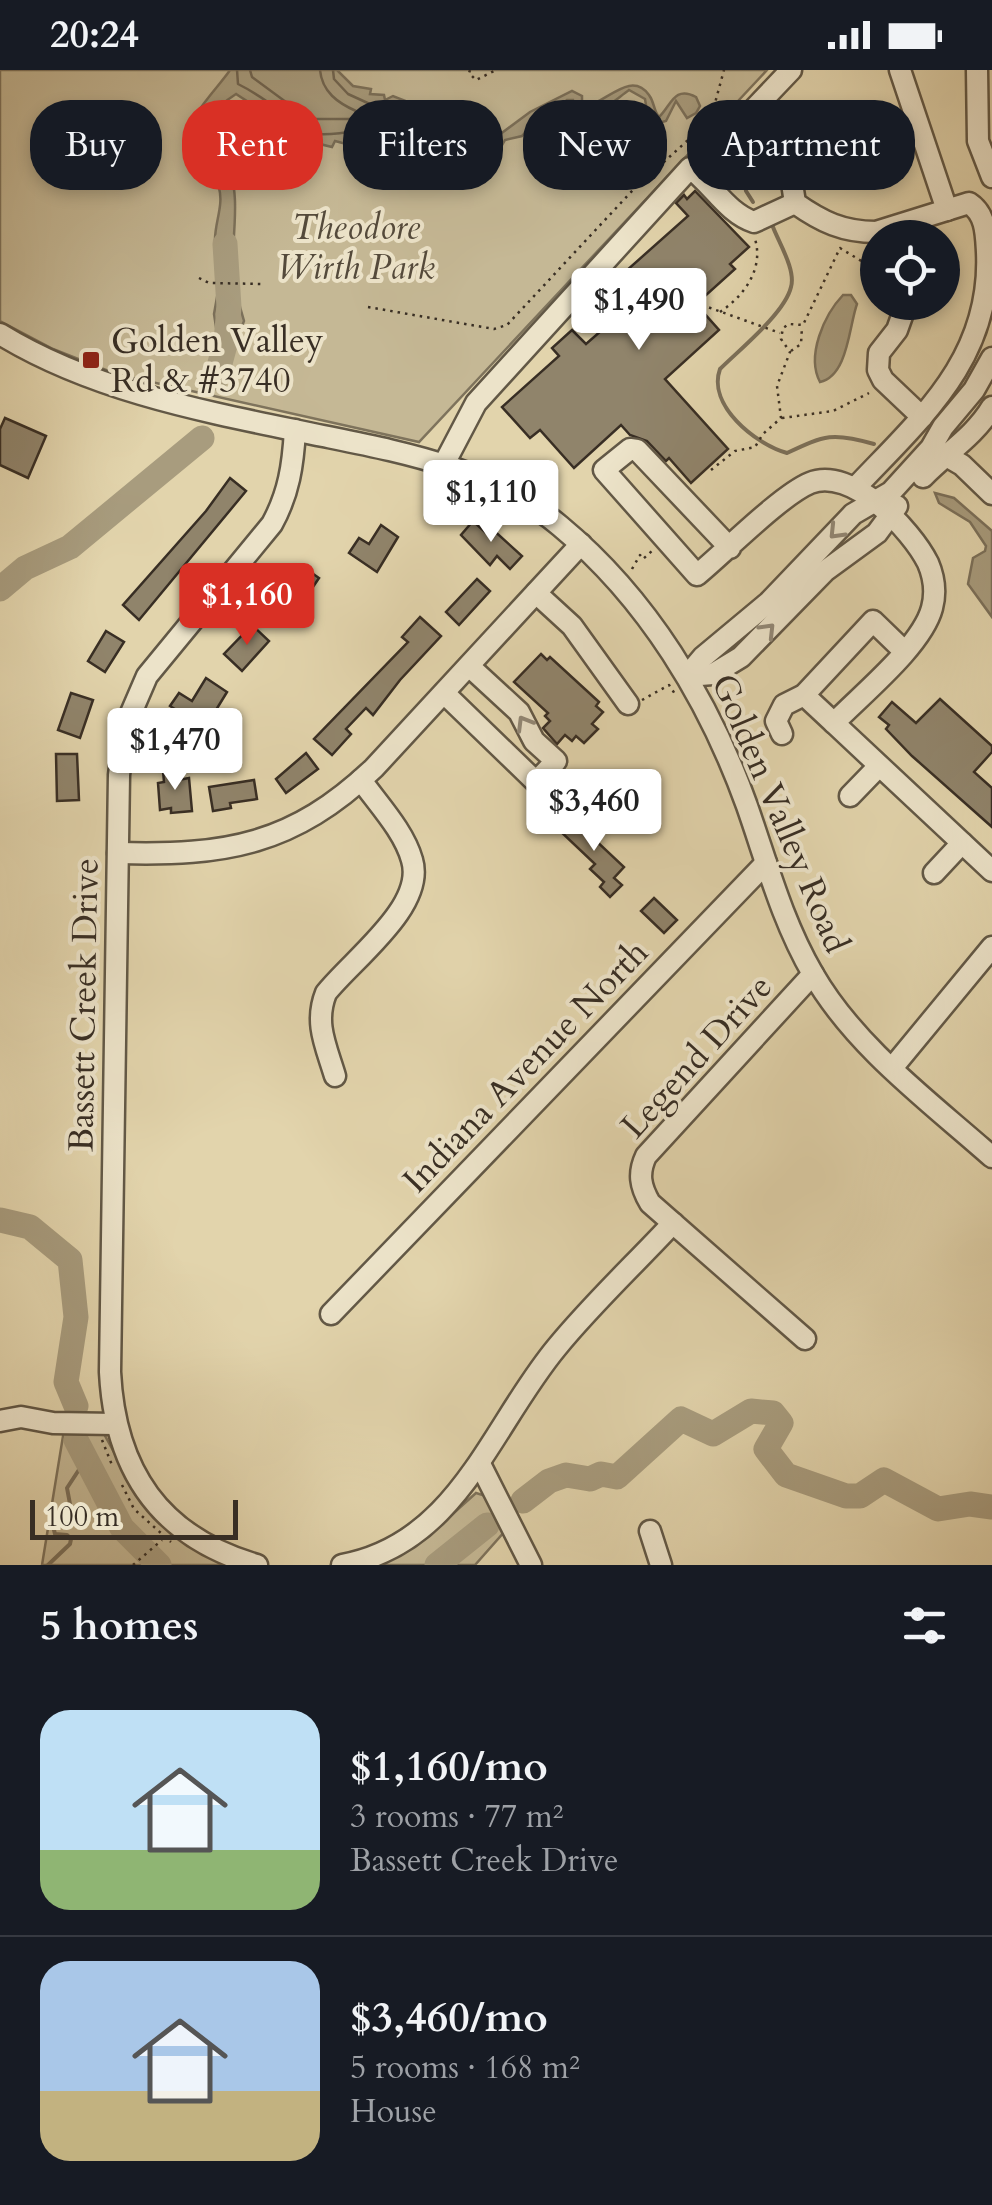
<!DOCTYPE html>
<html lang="en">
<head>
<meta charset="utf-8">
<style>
  body { margin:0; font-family:Cardo,serif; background:#242831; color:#f1f3f6; height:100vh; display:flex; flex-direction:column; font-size:38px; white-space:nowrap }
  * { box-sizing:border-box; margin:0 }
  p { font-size:32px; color:#9ea1a6 }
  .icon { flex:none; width:55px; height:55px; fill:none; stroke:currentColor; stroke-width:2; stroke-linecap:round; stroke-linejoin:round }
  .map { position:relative; height:1495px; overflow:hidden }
  .drawer { display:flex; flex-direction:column; background:#171b24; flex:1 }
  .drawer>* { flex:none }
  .guide { position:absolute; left:30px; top:30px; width:932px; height:90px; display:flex; gap:20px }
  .buttons { position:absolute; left:860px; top:150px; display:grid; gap:20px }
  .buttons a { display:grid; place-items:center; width:100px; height:100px; border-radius:50%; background:#171b24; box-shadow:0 5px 15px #0003; font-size:50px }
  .scale { position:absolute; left:30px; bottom:25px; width:208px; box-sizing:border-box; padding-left:10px; border:5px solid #382e24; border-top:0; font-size:28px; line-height:35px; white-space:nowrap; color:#382e24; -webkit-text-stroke:8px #ece3c9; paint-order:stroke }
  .price { position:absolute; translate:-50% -85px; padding:0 22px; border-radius:10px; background:#fff; color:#222; font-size:32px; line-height:65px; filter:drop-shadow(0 2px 5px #0008) }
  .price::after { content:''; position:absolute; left:50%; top:60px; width:30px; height:22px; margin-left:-15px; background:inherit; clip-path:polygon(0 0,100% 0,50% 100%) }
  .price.selected { background:#d93025; color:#fff }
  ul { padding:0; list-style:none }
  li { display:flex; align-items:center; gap:30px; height:250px; padding:0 40px }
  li+li { border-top:2px solid #363941 }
  li span { display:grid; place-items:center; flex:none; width:280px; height:200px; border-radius:30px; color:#555 }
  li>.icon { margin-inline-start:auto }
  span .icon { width:120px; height:120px; fill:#fffc; stroke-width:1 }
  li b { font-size:42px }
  h2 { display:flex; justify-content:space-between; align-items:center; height:120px; padding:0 40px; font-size:42px }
  .tag { padding:0 35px; border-radius:40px; background:#171b24; box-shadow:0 5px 15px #0003; font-size:35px; line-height:90px }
  .tag.selected { background:#d93025; color:#fff }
  .status { display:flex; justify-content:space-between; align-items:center; height:70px; padding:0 50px; background:#171b24; direction:ltr }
  .status svg { height:28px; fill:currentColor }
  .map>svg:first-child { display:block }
  .green { fill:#c5b895; stroke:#7e735c; stroke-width:2.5 }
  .water { fill:#a89c7e; stroke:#7b705a; stroke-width:2.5 }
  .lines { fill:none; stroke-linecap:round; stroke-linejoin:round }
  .shore { stroke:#706551; stroke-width:2.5 }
  .stream { stroke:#7b705a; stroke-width:4 }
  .river { stroke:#a89c7e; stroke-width:25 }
  .building { fill:#90846b; stroke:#382e24; stroke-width:2.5 }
  .minor-casing { stroke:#625846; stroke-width:25 }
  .path { stroke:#382e24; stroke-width:2.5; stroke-dasharray:2.5 5; stroke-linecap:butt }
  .minor { stroke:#ece3c9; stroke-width:20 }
  .oneway { stroke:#928876 }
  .poi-dot { fill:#8f2418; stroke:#ece3c9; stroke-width:4 }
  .labels { text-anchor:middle; stroke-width:8; stroke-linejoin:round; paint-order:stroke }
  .park-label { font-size:35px; font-style:italic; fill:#544a3b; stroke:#ece3c9 }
  .poi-label { font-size:35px; fill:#382e24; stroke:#ece3c9; text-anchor:start }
  .street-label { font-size:35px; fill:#382e24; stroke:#ece3c9 }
</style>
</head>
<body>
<div class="status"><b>20:24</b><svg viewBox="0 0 49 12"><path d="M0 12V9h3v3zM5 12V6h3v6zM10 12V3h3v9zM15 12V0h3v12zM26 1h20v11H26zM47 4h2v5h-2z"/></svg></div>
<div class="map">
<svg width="992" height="1495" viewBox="0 0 992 1495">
  <rect width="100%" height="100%" fill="#e2d4ac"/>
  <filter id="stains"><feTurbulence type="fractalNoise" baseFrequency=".002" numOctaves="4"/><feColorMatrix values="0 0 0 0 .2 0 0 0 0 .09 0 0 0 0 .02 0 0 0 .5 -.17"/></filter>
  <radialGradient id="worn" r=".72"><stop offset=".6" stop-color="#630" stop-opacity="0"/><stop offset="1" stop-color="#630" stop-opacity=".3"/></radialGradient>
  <g class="green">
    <path d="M0,0H767L419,372L116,304L53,279L0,251Z"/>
    <path d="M64,1360L104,1364L137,1424L187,1474L226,1495H42Z"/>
    <path d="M476,1423L486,1426L505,1461L475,1495H376L427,1467Z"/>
  </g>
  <g class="water">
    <path d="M230,0H337L353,16L371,19L370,24L384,25L385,30L393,26L413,34L436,33L469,44L468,51L495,68L530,42L572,21L582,26V36L585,37C607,32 631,0 649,25C655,33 653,40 659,47C671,36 674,15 696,27L700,36L696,43L687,48L676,31L666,51L658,53L647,41L645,29L629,20C613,31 585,62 573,30H567L546,47L533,50V55L522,66L505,70L501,77L478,68L446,46L437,53L444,60L436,65L421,60L415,65H382L350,75L335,71L332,77L295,68L279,52L236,24C215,37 197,60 202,85C209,88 219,91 225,96C244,114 230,184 232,209H223C222,196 216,184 215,172C214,154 224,136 219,118C214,101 196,101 188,86C173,60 217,20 230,0Z"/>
    <path d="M219,216H234L244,251L222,309L211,307V289L218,270L214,244Z"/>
    <path d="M843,225H851L857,234C849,256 848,306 820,312C806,286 824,245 843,225Z"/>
    <path d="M935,423L954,428L992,461V547L968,514L973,488L985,481L986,476L970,452L939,433Z"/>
  </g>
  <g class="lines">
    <g class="shore">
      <path d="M237,0L238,14C254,22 270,33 284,44C290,49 296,56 302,60C317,70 362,60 378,56C392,52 403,61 416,51L414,44L396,38L383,40L348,24L334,9L333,0"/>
      <path d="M250,0L252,7L309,49H355L356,41C338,33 322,22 320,0"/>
    </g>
    <g class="stream">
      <path d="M719,75L741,90L746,121L753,132"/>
      <path d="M773,157C779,173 796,200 791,217C785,243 739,280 720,299C707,335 755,374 787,383C825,365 833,362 874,374"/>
      <path d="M48,1495L70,1474L71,1469L67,1465L55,1464L54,1460L70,1434L67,1418L86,1389"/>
    </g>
    <g class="river">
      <path d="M216,308L226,271L229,237L225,174"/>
      <path d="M0,519L25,498L70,477L202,368"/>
      <path d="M0,1150L30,1157L70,1190L76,1247L66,1312L76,1336"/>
      <path d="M76,1370L122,1458L159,1495"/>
      <path d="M523,1431L549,1411L566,1405L590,1409L601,1404L617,1407L681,1349L713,1364L751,1341L773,1343L781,1353L766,1379L786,1405L846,1426H860L884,1410L938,1439L970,1434L992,1437"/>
      <path d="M437,1495L487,1455"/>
    </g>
  </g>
  <g class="building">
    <path d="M695,121L749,177L730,194L735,199L696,234L719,260L665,309L728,379L691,413L669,388L666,391L647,371L630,365L621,355L574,398L540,360L530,368L502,337L559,286L552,278L572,260L586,274L609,254L590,233L688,146L676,133L684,125L687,129Z"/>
    <path d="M5,348L46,366L28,408L0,395V359Z"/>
    <path d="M230,408L246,421L139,550L123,535L206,441Z"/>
    <path d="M473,451L485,462L490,457L522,486L510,499L497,486L490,495L461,465Z"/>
    <path d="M381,455L398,467L377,502L349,483L359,468L369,474Z"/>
    <path d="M309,501L319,508L298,539L274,526L284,512L297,520Z"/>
    <path d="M477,509L490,521L459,555L446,542Z"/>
    <path d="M420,547L441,566L400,610L373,645L366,638L346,659L351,664L332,685L314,669L408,572L402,567Z"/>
    <path d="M252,555L269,571L242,601L224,584Z"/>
    <path d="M106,561L124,572L105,602L88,591Z"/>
    <path d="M541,584L547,590L550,587L599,632L596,636L603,642L592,654L598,659L584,673L576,666L572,671L565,665L557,674L543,658L550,651L545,646L548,643L514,612Z"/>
    <path d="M206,608L227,622L205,658L170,636L179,623L192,631Z"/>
    <path d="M71,623L93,630L80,668L58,660Z"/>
    <path d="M940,629L992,676V682L974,702L992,718V757L912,686L886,659L889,655L879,647L892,632L916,653Z"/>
    <path d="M306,683L318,699L286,723L276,709Z"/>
    <path d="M56,684H77L79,730L57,731Z"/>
    <path d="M177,700L178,710L189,708L192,741L171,743V738L160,740L158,713L164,712L163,701Z"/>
    <path d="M254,710L257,729L230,733L231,738L213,741L209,717Z"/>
    <path d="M574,744L596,765L593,768L624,797L614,808L622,815L610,827L600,817L604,812L590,799L595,794L559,760Z"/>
    <path d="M654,828L677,850L664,863L641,841Z"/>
  </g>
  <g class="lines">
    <g class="minor-casing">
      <g id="minor">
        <path d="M791,0L754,39L751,52C756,66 765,66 775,76C790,91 792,113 795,133C822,152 843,162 876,162L969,133C986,144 986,164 987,182C992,288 922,347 856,417"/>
        <path d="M900,0L947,140"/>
        <path d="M977,0L978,71L992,107"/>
        <path d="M907,232L897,260L879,283L878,300L883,310L922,347"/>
        <path d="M0,264C96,323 213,343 323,366C407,383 492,399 560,456C647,528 709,630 747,736C767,793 782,851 813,904C855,977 930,1032 992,1087"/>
        <path d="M938,381L962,395L992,424"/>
        <path d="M444,394L476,333L690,98C713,115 727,143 754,152L795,133"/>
        <path d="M923,407C946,383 974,367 992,337"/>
        <path d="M730,478L637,380L630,379L604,400L697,505C725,482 781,425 810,413C851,396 911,459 928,493C934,507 936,523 932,538C922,576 862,624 834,653L992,801"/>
        <path d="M536,523L572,556L628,634"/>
        <path d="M687,606L703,587L769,532L853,444L891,422L931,378L943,357L974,320L992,288"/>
        <path d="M687,606L713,604L741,587L825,501L877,463L897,436"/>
        <path d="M444,623L536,712L556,691L534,671L519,642L469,596"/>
        <path d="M804,625L834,653"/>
        <path d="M782,664L776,651L784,635L804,625L873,551L904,581"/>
        <path d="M850,726L879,696"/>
        <path d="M118,783C226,786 293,775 374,698L581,474"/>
        <path d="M934,803L962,773"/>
        <path d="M893,997L992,877"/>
        <path d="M335,1006C326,976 314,953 326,923C353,889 426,836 412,790C404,761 378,734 361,710"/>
        <path d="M331,1244L766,793"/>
        <path d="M805,1269L650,1133C640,1116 638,1103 646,1086L813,904"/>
        <path d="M0,1351L21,1347L53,1353L115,1354"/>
        <path d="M480,1394L531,1495"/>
        <path d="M650,1461L661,1495"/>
        <path d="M257,1495C160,1467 115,1401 110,1302L119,705L125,657L147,606L272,454C289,423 293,395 295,360"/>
        <path d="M342,1495C458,1474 491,1356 557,1277C593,1233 635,1194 673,1153"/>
      </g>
    </g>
    <g class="path">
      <path d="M470,0L469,3L476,10L496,0"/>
      <path d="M199,208L209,213L264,214"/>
      <path d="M702,235L780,263"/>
      <path d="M368,237L494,259L507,255L631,122L699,60L712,44L724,0"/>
      <path d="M720,242C744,226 764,199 755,169"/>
      <path d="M791,281L801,274L802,257"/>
      <path d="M782,348L833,341L869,323"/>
      <path d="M711,400L735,381L755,377L763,364L781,348L777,316L790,282L781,269L783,258L789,254L803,255L840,178L863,192L878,193"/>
      <path d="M632,499L640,485L643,489L653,480"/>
      <path d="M642,630L669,615L675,624"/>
      <path d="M102,1370L112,1395"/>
      <path d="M122,1415L134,1439L171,1472"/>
      <path d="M133,1495L162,1470"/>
    </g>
    <use href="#minor" class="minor"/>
  </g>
  <defs><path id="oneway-chevron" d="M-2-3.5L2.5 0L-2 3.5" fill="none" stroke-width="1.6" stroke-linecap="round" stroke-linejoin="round" transform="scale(2.5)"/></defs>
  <g class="oneway">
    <use href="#oneway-chevron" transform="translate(836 462) rotate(134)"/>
    <use href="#oneway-chevron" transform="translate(768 560) rotate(-46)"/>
    <use href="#oneway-chevron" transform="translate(524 653) rotate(-121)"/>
  </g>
  <rect class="poi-dot" x="81" y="280" width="20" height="20" rx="5"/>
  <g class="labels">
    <g class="park-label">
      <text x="356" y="169">Theodore<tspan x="356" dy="40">Wirth Park</tspan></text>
    </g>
    <g class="poi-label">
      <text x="111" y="282">Golden Valley<tspan x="111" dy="40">Rd &amp; #3740</tspan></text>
    </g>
    <g class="street-label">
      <text transform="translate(781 743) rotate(67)" y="12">Golden Valley Road</text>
      <text transform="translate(83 935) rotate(-89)" y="12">Bassett Creek Drive</text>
      <text transform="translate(696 986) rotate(-48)" y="12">Legend Drive</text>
      <text transform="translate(525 996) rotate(-46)" y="12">Indiana Avenue North</text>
    </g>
  </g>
  <rect width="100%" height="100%" filter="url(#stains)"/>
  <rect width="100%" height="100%" fill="url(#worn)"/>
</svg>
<div class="buttons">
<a><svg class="icon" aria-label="locate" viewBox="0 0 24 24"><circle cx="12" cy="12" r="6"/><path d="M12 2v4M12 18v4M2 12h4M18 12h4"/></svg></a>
</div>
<div class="scale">100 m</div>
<b class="price" style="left:639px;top:283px">$1,490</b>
<b class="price" style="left:491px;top:475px">$1,110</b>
<b class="price selected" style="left:247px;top:578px">$1,160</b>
<b class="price" style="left:175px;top:723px">$1,470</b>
<b class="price" style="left:594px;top:784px">$3,460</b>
<div class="guide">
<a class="tag">Buy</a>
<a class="tag selected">Rent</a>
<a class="tag">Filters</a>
<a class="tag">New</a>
<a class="tag">Apartment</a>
</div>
</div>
<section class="drawer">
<h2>5 homes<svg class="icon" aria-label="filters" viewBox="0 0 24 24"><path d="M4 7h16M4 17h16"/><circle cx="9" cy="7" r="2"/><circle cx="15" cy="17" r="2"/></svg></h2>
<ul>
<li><span style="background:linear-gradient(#bfe0f5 70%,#8fb573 0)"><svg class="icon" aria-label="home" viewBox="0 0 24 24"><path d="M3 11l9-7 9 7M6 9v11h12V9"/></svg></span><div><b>$1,160/mo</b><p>3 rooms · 77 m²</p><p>Bassett Creek Drive</p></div></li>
<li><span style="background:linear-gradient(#a9c7e8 65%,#c2b280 0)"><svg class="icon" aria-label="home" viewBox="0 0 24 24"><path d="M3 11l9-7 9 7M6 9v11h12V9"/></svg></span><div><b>$3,460/mo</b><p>5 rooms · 168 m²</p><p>House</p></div></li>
</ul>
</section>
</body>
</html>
